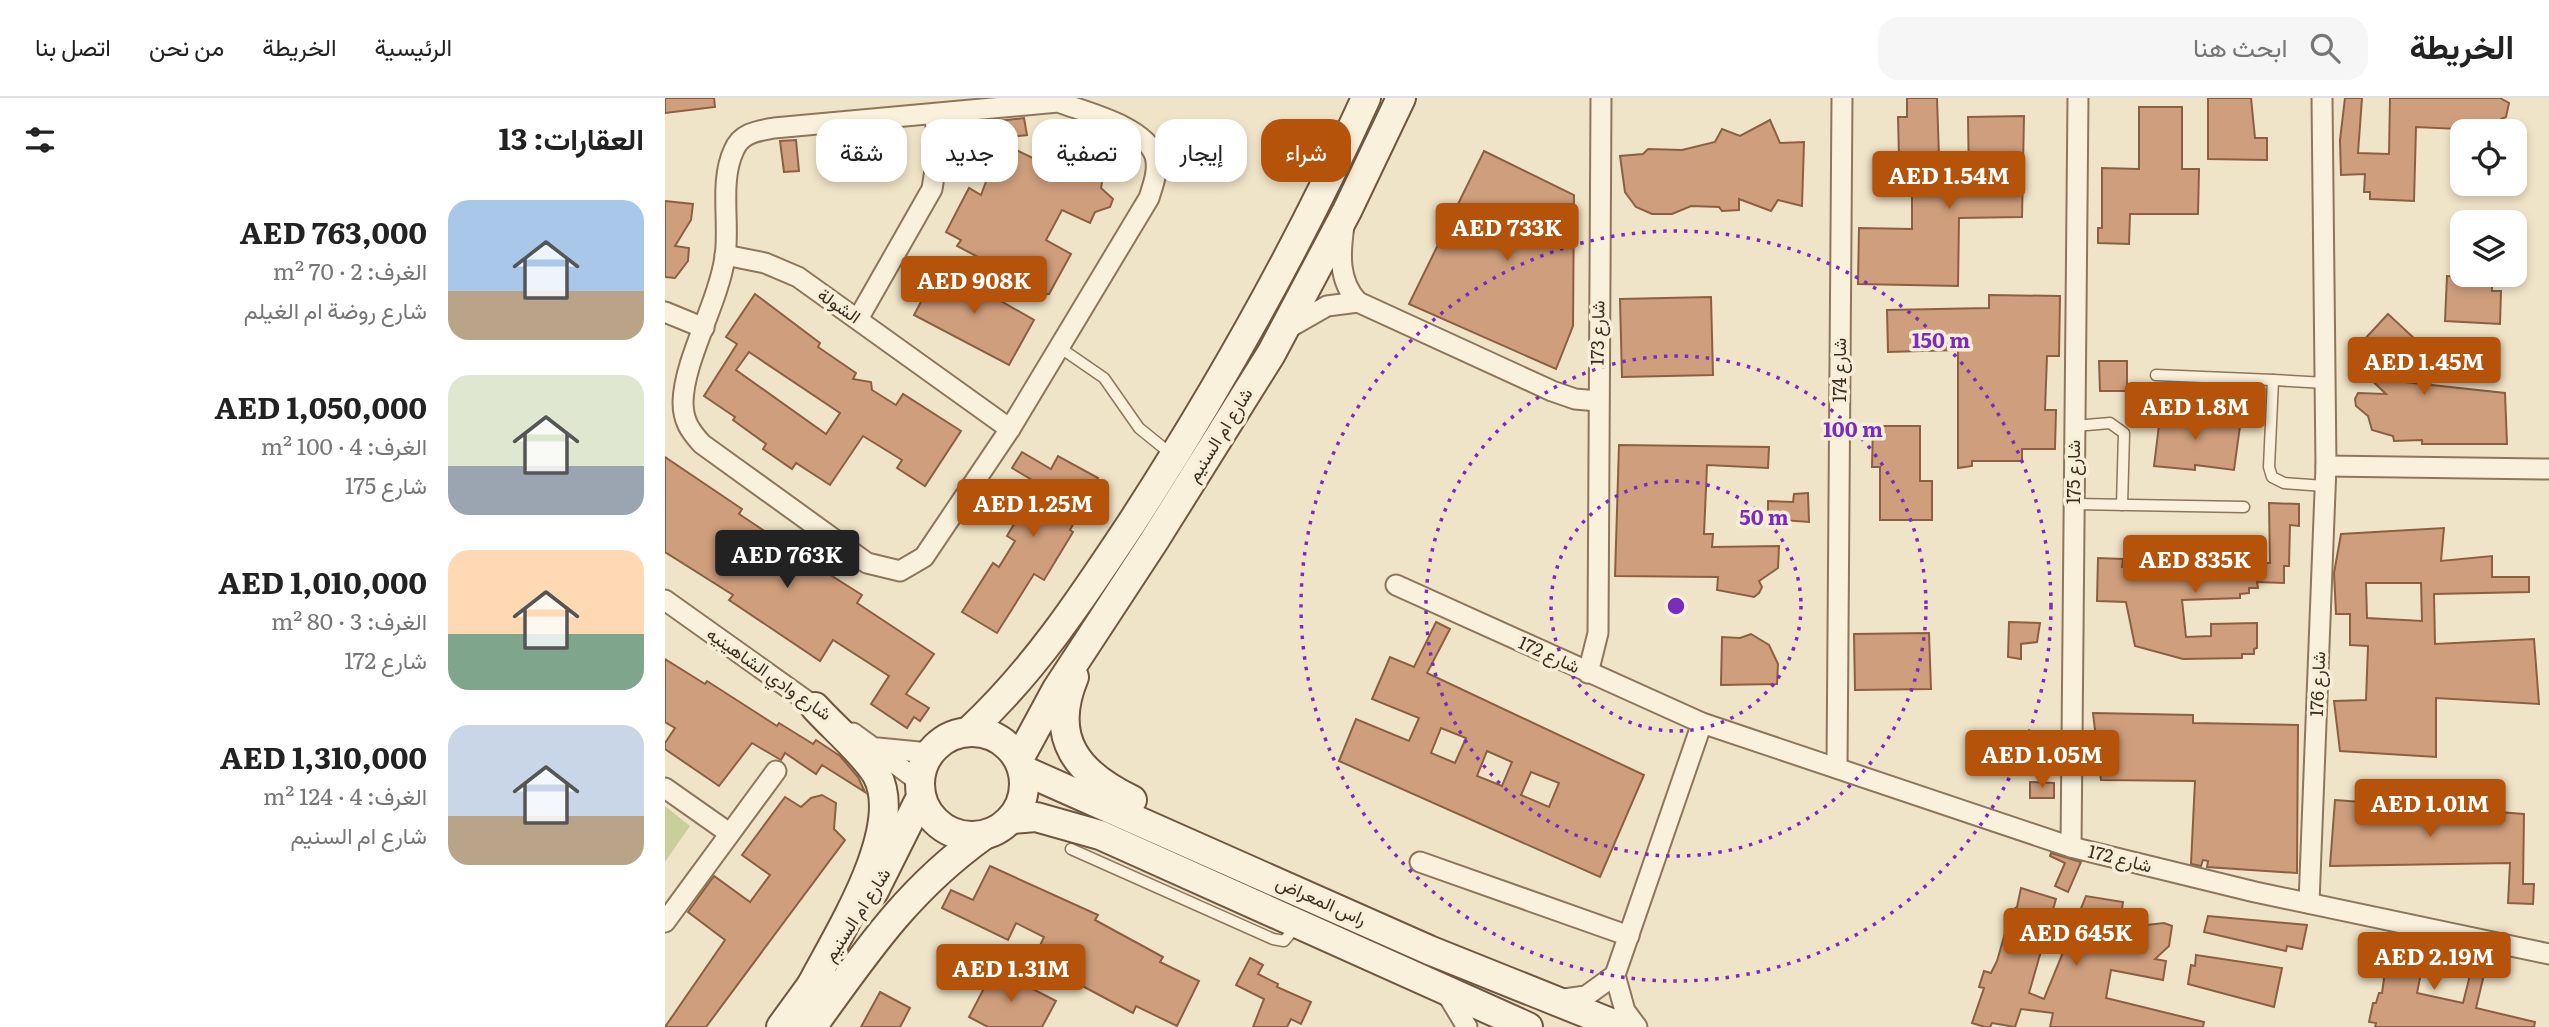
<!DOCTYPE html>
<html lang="ar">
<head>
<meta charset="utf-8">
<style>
  body { margin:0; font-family:Literata,Vazirmatn,serif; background:#f6f6f6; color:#222; direction:rtl; height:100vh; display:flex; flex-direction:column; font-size:26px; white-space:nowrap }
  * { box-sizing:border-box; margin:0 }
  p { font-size:23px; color:#767676 }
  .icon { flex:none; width:38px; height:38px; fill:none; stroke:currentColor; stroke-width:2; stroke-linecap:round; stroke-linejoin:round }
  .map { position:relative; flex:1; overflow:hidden; direction:ltr }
  .sheet { display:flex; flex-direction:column; background:#fff; width:665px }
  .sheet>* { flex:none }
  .top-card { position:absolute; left:21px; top:21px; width:665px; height:63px; direction:rtl; display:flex; gap:14px }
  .controls { position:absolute; left:1785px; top:21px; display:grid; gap:14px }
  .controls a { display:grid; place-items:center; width:77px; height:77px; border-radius:14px; background:#fff; box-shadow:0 4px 10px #0003; font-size:35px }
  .price { position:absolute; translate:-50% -60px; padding:0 16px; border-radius:7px; background:#b45309; color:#fff; font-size:23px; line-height:46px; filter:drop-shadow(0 2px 4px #0008) }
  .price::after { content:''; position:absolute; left:50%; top:42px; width:21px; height:16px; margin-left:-10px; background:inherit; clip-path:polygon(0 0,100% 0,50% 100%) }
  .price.active { background:#222; color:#fff }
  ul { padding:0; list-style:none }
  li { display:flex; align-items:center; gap:21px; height:175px; padding:0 21px }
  li span { display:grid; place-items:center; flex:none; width:196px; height:140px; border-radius:21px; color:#555 }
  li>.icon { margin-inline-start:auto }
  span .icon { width:84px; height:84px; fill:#fffc; stroke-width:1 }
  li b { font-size:30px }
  h2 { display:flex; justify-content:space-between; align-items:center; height:84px; padding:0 21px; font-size:30px }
  .chip { padding:0 24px; border-radius:21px; background:#fff; box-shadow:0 4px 10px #0003; font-size:24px; line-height:63px }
  .chip.active { background:#b45309; color:#fff }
  header { display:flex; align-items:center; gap:42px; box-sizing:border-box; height:98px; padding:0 35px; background:#fff; border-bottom:2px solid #e0e0e0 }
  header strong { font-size:33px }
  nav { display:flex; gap:38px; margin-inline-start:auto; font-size:24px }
  .search { width:490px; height:63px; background:#f6f6f6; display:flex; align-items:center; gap:18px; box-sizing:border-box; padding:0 24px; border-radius:21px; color:#767676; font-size:26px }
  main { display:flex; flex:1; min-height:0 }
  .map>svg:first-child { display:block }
  .green { fill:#c9cf9b }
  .building { fill:#cf9f7d; stroke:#8d5f41; stroke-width:2; fill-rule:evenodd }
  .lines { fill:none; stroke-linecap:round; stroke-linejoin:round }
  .lane-casing { stroke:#8d765c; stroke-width:13 }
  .street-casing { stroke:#8d765c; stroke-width:23 }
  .secondary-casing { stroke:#6f573f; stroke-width:32 }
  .lane { stroke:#faf1dc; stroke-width:10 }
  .street { stroke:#faf1dc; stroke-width:19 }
  .secondary { stroke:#faf1dc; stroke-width:28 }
  .ring { fill:none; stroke:#7b2cbf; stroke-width:3.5; stroke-dasharray:3.5 7 }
  .labels { text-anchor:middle; stroke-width:7; stroke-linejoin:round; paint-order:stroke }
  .street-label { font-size:18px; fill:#3d2e20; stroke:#f7eed8 }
  .centre { fill:#7b2cbf; stroke:#f7eed8; stroke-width:3.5 }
  .ring-label { font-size:21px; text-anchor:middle; font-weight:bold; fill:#7b2cbf; stroke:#f7eed8; stroke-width:7; stroke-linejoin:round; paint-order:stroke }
</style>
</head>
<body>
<header>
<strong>الخريطة</strong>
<div class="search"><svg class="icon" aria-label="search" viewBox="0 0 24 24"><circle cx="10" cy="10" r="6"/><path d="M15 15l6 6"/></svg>ابحث هنا</div>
<nav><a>الرئيسية</a><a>الخريطة</a><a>من نحن</a><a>اتصل بنا</a></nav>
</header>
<main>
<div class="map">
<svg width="1884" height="929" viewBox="0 0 1884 929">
  <rect width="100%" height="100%" fill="#f0e4c8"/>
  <path class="green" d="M0,708L25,728L0,764Z"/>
  <g class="building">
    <path d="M0,0H49L50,9L0,15Z"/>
    <path d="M1242,0H1272L1274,59L1234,60L1233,19H1242Z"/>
    <path d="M1543,0H1586L1590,40H1602V62L1543,61Z"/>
    <path d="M1680,0H1697L1693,55L1724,56L1725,0H1835L1844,5L1841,19L1836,21V33L1751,29L1749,103L1705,101V94H1699L1700,76L1676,77L1675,42Z"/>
    <path d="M1474,9H1517V71H1534L1533,116H1465L1464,146L1433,145V130H1437V70L1474,71Z"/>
    <path d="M1359,18L1357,119L1294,120L1293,188L1193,186L1194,130L1247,131V85L1304,84L1303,19Z"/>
    <path d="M359,20L362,37L326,41L323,24Z"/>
    <path d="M1105,22L1115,45L1139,44L1137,108L1113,102L1106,113L1074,101V112L1057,113L1054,109L1026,108L1007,116H987L971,109L960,94L955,58L978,56L983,51L1017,52L1050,44L1057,31L1075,38Z"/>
    <path d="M131,42L134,73L119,74L115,43Z"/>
    <path d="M339,46L384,68L390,55L397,57L400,51L414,59L418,52L433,58L429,69L438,79L436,90L448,101L445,109L430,114L425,125L397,112L381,142L406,156L384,196L374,197L325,183L332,169L292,148L296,142L281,134L304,90L316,97L329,62Z"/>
    <path d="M819,53L909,97L908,228L891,271L744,206Z"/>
    <path d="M0,103L28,106L26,122L10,148L24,150L23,163L10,180L0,179Z"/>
    <path d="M275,168L369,222L344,267L249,217Z"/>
    <path d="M1782,178L1827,181V193H1836L1835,226L1780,223Z"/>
    <path d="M90,196L155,245L153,249L191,275L188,281L206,284L207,292L231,307L238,296L296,333L260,388L232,370L237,362L198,338L165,387L131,365L127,371L98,351L101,346L68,322L70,319L39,298L72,246L61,239ZM84,254L175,315L161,336L71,272Z"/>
    <path d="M1324,197L1395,198L1394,258H1382L1380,312H1391L1390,351H1357V363H1307V368L1293,370V252L1223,254L1222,212L1324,210Z"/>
    <path d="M1046,199L1048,277L957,279L955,201Z"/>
    <path d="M1723,216L1766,256L1739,284L1840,295L1842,346H1757V342L1729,343L1728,338L1707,332L1703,318L1691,308L1690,301L1693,295L1721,296L1697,273L1705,265L1700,260L1707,253L1697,244Z"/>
    <path d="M1434,263H1462V293H1435Z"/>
    <path d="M1496,311L1535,317V322L1575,328L1569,372L1530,367V372L1489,368Z"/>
    <path d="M1208,328H1255V383H1267V422H1215V369H1207Z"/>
    <path d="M954,347L1104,349L1103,370L1042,367L1039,436H1048L1047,449L1114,448L1113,470L1094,483L1097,489L1094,495L1089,499L1052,492L1053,479L950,478Z"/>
    <path d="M357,354L386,371L393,358L433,380L405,432L408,434L379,482L369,476L332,535L297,514L328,465L334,469L350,443L342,438L353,419L362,424L380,394L375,391L377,388L347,370Z"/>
    <path d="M0,359L77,411L74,416L104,436L100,443L134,467L142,456L167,473L164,476L197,497L192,505L269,556L241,596L264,610L255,623L249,619L242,630L206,606L224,578L168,542L155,563L64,502L68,497L0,454Z"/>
    <path d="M1143,395L1144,424L1103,421V403L1128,404L1129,396Z"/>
    <path d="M1604,405L1634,406V428L1625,427L1624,468H1619V485L1592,484L1593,490H1584V495L1575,496V500L1517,502L1521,539L1546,538V526L1592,525V550L1589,551V556H1577V560L1518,561L1470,548L1461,504L1432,503L1433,460L1458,461L1457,469H1491V464L1605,465Z"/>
    <path d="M1779,430L1776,463L1827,458V479H1864V494L1769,496L1770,546L1869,541L1874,606L1771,600V659L1675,653L1669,603L1701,602L1703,548L1685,547V516H1671L1669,475L1676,436ZM1701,485H1756L1757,523L1702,520Z"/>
    <path d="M771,524L785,531L762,575L979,677L935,779L674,663L691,621L744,643L754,620L707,601L725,559L749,569ZM776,630L801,640L790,665L766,655ZM822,653L847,664L837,688L812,678ZM866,674L894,685L884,709L856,697Z"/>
    <path d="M1344,524L1375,525L1372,544L1356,546V561L1343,559Z"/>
    <path d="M1264,535L1266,591L1190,592L1189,536Z"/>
    <path d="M1086,536L1104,547L1113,566L1112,586L1056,587L1057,539L1075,540Z"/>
    <path d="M0,561L40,586L42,583L112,628L114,625L148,646L151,642L175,658L193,679L200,694L157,667L151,676L120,655L116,662L87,645L54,688L0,651V645L10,630L0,624Z"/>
    <path d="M1428,615L1528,617V625L1633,627L1632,775L1542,769L1543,763L1538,762L1536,768L1526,766L1530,683L1436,682Z"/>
    <path d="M1365,684L1389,685V700H1365Z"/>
    <path d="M157,697L171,705L169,731L180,742L41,929H0L60,842L23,814L49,778L85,804L105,777L77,757L120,699L136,709L146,700Z"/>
    <path d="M1670,702L1859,716L1858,786H1869L1868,806L1843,805L1845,765L1665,768Z"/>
    <path d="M1386,755L1416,764L1403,794L1390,788L1400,765L1385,758Z"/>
    <path d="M325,768L433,817L430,822L498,859L495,864L534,883L512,928L471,908L468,915L408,883L412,875L372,854L379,839L351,825L343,842L277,810L286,792L308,802Z"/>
    <path d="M1356,790L1391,801L1364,895L1379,901L1421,798L1458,804L1456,817L1482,822L1481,827L1499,825L1507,828L1504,848L1490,861L1501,863L1498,882L1446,872L1441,900L1539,924L1538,929H1385L1388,915L1356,911L1350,929L1327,925L1325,929H1320L1307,925L1319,890L1314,889L1319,873L1326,875L1332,863L1343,825L1341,817L1352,809Z"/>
    <path d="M1543,818L1642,827L1637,851L1622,848L1621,853L1539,834Z"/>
    <path d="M1724,845L1822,864L1811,910L1870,924L1869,929H1710L1711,925L1704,924L1708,905H1711L1714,895H1717ZM1758,865L1805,877L1798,905L1752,895Z"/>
    <path d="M1531,857L1617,870L1609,909L1523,886L1526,867L1530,868Z"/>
    <path d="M585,860L598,867L593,876L613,886L612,889L646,904L636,926L626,921L622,929H588L599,901L571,887Z"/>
    <path d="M329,871L391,903L377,929H323L304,919Z"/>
    <path d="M215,894L245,910L235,929H196Z"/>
  </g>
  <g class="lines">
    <g class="lane-casing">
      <g id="lane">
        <path d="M394,249L439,280L474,330L506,356"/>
        <path d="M1491,277L1608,282"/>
        <path d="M1660,285L1608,282L1604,369L1607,379L1619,385L1660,388"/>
        <path d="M1410,328L1445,325L1459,335L1457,407"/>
        <path d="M1409,406L1579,409"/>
        <path d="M406,751L608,841L619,843L624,837L626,824"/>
      </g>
    </g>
    <g class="street-casing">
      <g id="street">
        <path d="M393,4C420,14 480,28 490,58C494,72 488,87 484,100L345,331L259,459L235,473L202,465L37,346C25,333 18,323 18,304C19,261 53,206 60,159C65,126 54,83 69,52C76,35 92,33 109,30Z"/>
        <path d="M679,128C675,155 673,183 693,204L887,293L910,301L933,303"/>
        <path d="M60,157L100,165L133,179L345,331"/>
        <path d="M0,214L39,230"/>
        <path d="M193,221L267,91L274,46L269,16"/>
        <path d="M620,232L662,208L693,204"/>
        <path d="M1661,368L1884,371"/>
        <path d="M731,487L1037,625L1406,749L1590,794L1884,856"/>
        <path d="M0,502L160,616"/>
        <path d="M923,575L933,535L936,0"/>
        <path d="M188,635L255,684"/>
        <path d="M213,650L264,655"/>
        <path d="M1172,670L1177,0"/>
        <path d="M0,690L64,735"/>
        <path d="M1406,749L1413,0"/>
        <path d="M755,764L964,838"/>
        <path d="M1644,805L1661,368L1657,0"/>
        <path d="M0,824L111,673"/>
        <path d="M782,896L802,929"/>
        <path d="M892,902L921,898L950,877"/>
        <path d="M972,929L960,913L950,877L1037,625"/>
      </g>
    </g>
    <g class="secondary-casing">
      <g id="secondary">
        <path d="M409,579C383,641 413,676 467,702"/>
        <circle cx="307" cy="686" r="52"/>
        <path d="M303,634C369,573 417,500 466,426C554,290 634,148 701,0"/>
        <path d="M354,661L392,591L489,443L606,256L682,113L736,0"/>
        <path d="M358,672L764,852L956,929"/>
        <path d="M346,721L371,719L435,737L863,929"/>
        <path d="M209,793L256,699"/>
        <path d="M146,888C171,839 241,732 212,677C200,656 168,629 150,609"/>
        <path d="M116,929L156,874"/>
        <path d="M147,929C201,854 242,792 319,737"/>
      </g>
    </g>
    <use href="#lane" class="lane"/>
    <use href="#street" class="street"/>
    <use href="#secondary" class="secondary"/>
  </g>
  <g class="ring">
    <circle cx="1011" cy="508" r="125"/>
    <circle cx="1011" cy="508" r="250"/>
    <circle cx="1011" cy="508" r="375"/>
  </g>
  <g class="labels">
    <g class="street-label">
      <text transform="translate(174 208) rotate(35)" y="6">الشولة</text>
      <text transform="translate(933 235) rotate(-89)" y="6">شارع 173</text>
      <text transform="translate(1175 272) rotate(-90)" y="6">شارع 174</text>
      <text transform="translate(555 337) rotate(-58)" y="6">شارع ام السنيم</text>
      <text transform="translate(1409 374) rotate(-90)" y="6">شارع 175</text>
      <text transform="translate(884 557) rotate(24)" y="6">شارع 172</text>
      <text transform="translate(104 576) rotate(35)" y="6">شارع وادي الشاهينيه</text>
      <text transform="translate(1653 586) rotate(-88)" y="6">شارع 176</text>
      <text transform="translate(1455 761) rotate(14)" y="6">شارع 172</text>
      <text transform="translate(656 803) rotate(24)" y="6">راس المعراض</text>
      <text transform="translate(192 817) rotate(-57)" y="6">شارع ام السنيم</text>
    </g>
  </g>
  <circle cx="1011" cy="508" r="10" class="centre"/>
  <g class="ring-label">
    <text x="1276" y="250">150 m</text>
    <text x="1188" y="339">100 m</text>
    <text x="1099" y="427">50 m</text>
  </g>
</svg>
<div class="controls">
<a><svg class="icon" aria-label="locate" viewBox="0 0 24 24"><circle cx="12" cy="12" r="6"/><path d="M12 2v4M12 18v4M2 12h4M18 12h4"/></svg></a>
<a><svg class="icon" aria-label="layers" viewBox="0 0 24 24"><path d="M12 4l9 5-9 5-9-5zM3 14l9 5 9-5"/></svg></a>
</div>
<b class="price" style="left:1284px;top:113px">AED 1.54M</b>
<b class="price" style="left:842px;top:165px">AED 733K</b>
<b class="price" style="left:309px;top:218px">AED 908K</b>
<b class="price" style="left:1759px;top:299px">AED 1.45M</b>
<b class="price" style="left:1530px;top:344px">AED 1.8M</b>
<b class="price" style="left:368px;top:441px">AED 1.25M</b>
<b class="price active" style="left:122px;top:492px">AED 763K</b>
<b class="price" style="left:1530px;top:497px">AED 835K</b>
<b class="price" style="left:1377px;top:692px">AED 1.05M</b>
<b class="price" style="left:1765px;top:741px">AED 1.01M</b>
<b class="price" style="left:1411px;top:870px">AED 645K</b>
<b class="price" style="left:1769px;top:894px">AED 2.19M</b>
<b class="price" style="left:346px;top:906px">AED 1.31M</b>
<div class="top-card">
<a class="chip active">شراء</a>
<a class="chip">إيجار</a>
<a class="chip">تصفية</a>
<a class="chip">جديد</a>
<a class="chip">شقة</a>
</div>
</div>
<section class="sheet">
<h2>العقارات: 13<svg class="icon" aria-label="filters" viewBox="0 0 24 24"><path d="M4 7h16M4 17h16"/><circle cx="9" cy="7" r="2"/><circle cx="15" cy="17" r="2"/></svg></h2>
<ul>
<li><span style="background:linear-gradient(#a9c7e8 65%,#b9a48a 0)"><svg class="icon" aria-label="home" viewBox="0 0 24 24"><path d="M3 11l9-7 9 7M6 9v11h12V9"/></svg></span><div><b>AED 763,000</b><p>الغرف: 2 · 70 m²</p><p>شارع روضة ام الغيلم</p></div></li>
<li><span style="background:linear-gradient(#dfe7d0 65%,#9aa5b1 0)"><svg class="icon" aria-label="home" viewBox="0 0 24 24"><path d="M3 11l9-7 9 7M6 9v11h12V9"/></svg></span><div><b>AED 1,050,000</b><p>الغرف: 4 · 100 m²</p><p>شارع 175</p></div></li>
<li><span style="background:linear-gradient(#ffd9b3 60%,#7fa58c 0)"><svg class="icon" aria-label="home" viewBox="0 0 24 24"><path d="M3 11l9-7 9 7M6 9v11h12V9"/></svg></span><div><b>AED 1,010,000</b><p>الغرف: 3 · 80 m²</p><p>شارع 172</p></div></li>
<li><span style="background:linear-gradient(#c9d6e8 65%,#b9a48a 0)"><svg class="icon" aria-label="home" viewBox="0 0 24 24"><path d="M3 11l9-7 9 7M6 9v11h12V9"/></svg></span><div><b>AED 1,310,000</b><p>الغرف: 4 · 124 m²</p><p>شارع ام السنيم</p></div></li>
</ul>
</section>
</main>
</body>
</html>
